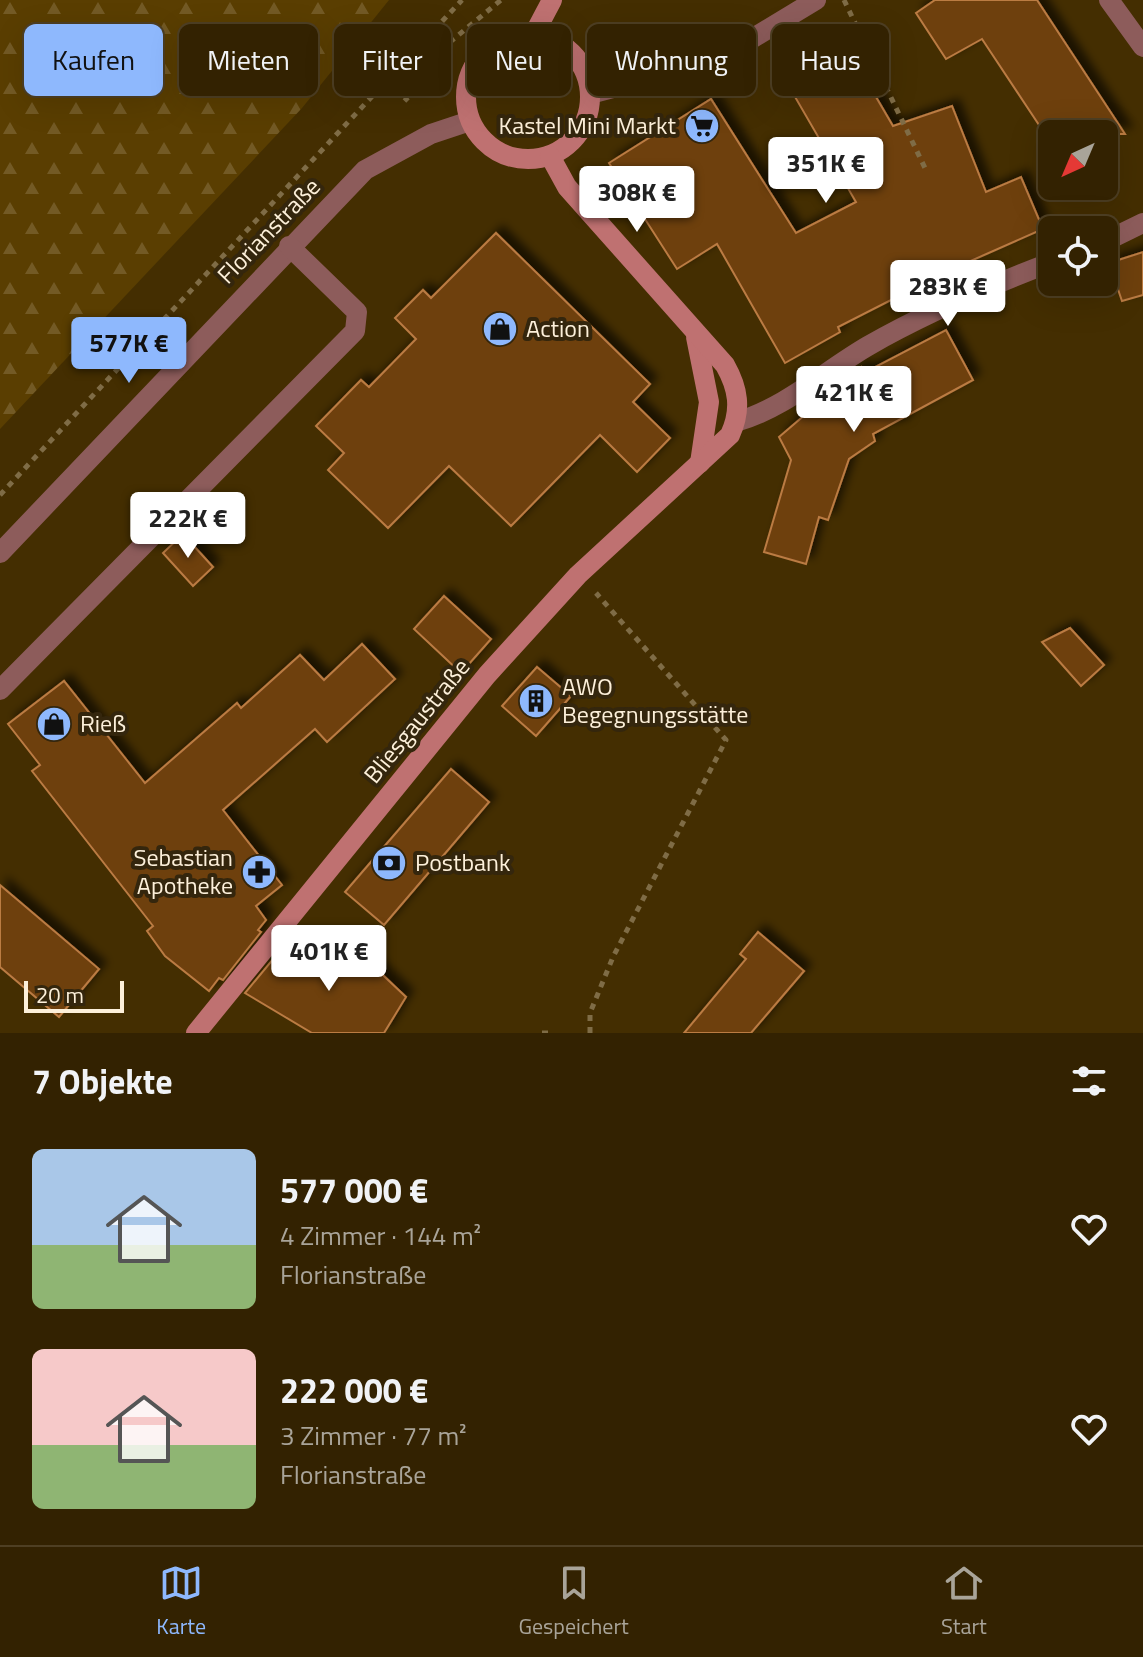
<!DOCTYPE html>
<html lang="de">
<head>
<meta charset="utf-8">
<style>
  body { margin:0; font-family:"Titillium Web",sans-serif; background:#3b2a0b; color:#f1f3f6; height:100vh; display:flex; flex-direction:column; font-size:30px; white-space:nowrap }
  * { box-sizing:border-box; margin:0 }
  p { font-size:26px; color:#a9a499 }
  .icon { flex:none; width:44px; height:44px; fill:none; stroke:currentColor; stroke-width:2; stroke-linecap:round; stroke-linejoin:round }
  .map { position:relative; height:1033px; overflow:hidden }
  .panel { display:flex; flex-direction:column; background:#332201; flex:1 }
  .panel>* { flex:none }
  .top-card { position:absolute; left:24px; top:24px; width:1096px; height:72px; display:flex; gap:16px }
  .needle { width:52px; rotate:224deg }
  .buttons { position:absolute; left:1038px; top:120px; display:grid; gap:16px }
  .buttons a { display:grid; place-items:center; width:80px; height:80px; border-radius:12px; background:#332201; box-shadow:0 8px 32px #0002,0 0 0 2px #4e3f23; font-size:40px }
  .scale { position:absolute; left:24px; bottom:20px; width:100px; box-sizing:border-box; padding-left:8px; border:4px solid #fdf0da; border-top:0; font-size:22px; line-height:28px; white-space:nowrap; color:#fdf0da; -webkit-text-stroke:6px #34260d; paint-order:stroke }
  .price { position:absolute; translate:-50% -68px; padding:0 18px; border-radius:8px; background:#fff; color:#222; font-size:26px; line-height:52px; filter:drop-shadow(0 2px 4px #0008) }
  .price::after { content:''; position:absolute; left:50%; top:48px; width:24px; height:18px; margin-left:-12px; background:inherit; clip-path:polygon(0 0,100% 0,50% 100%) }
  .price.active { background:#8eb8fd; color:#111 }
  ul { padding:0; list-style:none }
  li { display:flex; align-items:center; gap:24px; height:200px; padding:0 32px }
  li span { display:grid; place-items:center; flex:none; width:224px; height:160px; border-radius:12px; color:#555 }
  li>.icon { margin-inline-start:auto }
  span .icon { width:96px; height:96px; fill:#fffc; stroke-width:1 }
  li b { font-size:34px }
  h2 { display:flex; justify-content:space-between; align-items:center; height:96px; padding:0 32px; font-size:34px }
  .pill { padding:0 28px; border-radius:12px; background:#332201; box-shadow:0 8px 32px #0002,0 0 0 2px #4e3f23; font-size:28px; line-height:72px }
  .pill.active { background:#8eb8fd; color:#111 }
  .tab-bar { display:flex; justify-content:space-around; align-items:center; height:112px; border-top:2px solid #4e3f23; background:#332201; font-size:22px; color:#a9a499 }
  .tab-bar a { display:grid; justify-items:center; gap:4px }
  .tab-bar .active { color:#8eb8fd }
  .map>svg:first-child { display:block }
  .forest { fill:url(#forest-firs) }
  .building { fill:#6e3f11; stroke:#bb7b43; stroke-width:2; filter:url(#shadow) }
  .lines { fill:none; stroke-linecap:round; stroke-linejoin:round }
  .path { stroke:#7f6c46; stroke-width:5; stroke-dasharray:6 6; stroke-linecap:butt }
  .minor { stroke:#8d5c5b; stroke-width:20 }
  .secondary { stroke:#bf7171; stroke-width:20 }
  .labels { text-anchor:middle; stroke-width:8; stroke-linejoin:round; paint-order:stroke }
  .poi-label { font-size:24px; fill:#fdf0da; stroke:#34260d; text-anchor:start }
  .street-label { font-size:24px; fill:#fdf0da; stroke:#34260d }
</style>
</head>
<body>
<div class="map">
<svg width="1143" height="1033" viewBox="0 0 1143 1033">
  <defs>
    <pattern id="forest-firs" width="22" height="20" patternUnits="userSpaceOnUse" patternTransform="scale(2)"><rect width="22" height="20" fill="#5a3e01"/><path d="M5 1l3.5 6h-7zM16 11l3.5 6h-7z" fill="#735a25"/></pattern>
    <filter id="shadow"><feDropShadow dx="7" dy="-7" stdDeviation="4" flood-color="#0009"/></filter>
  </defs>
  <rect width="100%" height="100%" fill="#442e01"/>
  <path class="forest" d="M0,0H389L302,108L0,429Z"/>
  <g class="building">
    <path d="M935,0H1037L1125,134H1045L982,39L946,59L916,13Z"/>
    <path d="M841,37L893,126L952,106L986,192L1021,177L1043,229L948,271L838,327L840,332L785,363L717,244L677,269L609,163L711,99L796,233L856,202L780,71Z"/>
    <path d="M496,233L650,384L633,402L670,438L637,472L600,435L511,526L449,466L388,528L328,470L344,453L316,426L361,380L369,387L416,339L395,318L423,290L431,298Z"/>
    <path d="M1143,252V295L1122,301L1109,263Z"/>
    <path d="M946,330L973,380L873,434L875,441L849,459L828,520L819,517L806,564L764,552L791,460L779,437L861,367L864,373Z"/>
    <path d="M183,534L213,567L193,586L163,553Z"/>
    <path d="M444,596L491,639L461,673L414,629Z"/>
    <path d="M1070,628L1104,665L1081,686L1042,642Z"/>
    <path d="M362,644L395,679L327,742L315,729L223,810L282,885L256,906L266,920L258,930L261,932L223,980L219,978L209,991L165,956L147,931L153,926L32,771L40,765L8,724L64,681L145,783L237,703L241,708L300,655L324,680Z"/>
    <path d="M537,667L571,696L536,736L502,706Z"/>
    <path d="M451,769L489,802L384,925L345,892Z"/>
    <path d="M0,885L99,969L59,1017L0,967Z"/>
    <path d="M758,932L804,971L751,1033H684L746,959L740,954Z"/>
    <path d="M348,942L406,997L384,1033H312L245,993L284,946L325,971Z"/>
  </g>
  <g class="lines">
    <g class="path">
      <path d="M844,0L925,168"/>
      <path d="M387,81L408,101"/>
      <path d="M394,88L501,0"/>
      <path d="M0,495L462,0"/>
      <path d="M542,1033H552"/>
      <path d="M590,1033V1013L613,957L726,740L596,593"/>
    </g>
    <g class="minor">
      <path d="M1109,0L1143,47"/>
      <path d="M590,94L715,61L816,0"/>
      <path d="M1104,242L1143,223"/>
      <path d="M736,422C785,408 825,371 868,346C927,312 989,286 1052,262"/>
      <path d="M0,553L365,170L431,134L470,121"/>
      <path d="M0,690L355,331L357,312L289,246"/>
    </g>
    <g class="secondary">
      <circle cx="528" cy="97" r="62"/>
      <path d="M533,36L552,0"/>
      <path d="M696,337L709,402L700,463"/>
      <path d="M196,1033L487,675L578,575L730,435C742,409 738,388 725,365L567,187L550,156"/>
    </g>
  </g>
  <defs>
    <g id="supermarket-disc" transform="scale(1.8)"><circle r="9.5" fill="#8eb8fd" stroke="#34260d"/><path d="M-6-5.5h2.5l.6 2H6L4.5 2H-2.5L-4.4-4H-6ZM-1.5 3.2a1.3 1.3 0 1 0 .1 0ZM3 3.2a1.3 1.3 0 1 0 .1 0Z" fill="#111"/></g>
    <g id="shop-disc" transform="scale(1.8)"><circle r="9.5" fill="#8eb8fd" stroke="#34260d"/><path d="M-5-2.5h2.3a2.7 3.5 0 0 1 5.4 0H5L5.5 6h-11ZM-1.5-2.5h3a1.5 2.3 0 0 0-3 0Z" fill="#111"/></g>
    <g id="building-disc" transform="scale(1.8)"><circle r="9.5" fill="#8eb8fd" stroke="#34260d"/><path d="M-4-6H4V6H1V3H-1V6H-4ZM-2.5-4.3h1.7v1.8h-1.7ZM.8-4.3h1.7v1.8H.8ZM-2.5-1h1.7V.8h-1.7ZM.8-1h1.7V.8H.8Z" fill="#111"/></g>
    <g id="bank-disc" transform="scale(1.8)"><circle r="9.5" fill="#8eb8fd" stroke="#34260d"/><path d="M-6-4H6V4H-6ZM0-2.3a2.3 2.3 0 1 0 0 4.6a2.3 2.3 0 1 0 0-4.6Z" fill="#111"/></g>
    <g id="pharmacy-disc" transform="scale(1.8)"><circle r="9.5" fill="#8eb8fd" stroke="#34260d"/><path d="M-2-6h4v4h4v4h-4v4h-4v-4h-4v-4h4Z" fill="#111"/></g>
  </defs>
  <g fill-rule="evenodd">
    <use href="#supermarket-disc" x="702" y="126"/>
    <use href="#shop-disc" x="500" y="329"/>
    <use href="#building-disc" x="536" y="701"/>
    <use href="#shop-disc" x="54" y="724"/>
    <use href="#bank-disc" x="389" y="863"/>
    <use href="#pharmacy-disc" x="259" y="872"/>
  </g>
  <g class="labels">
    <g class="poi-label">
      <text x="676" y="134" text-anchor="end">Kastel Mini Markt</text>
      <text x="526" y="337">Action</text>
      <text x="562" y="695">AWO<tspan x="562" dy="28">Begegnungsstätte</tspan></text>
      <text x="80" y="732">Rieß</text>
      <text x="233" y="866" text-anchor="end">Sebastian<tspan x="233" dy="28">Apotheke</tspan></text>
      <text x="415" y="871">Postbank</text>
    </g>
    <g class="street-label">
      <text transform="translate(269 231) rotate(-46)" y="8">Florianstraße</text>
      <text transform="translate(417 721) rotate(-51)" y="8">Bliesgaustraße</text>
    </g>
  </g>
</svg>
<div class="buttons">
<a><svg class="needle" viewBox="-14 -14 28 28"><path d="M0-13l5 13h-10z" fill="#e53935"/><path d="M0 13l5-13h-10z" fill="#a9a499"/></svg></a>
<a><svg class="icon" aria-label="locate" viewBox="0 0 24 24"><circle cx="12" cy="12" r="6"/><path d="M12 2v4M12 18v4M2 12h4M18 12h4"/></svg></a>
</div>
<div class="scale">20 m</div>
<b class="price" style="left:826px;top:205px">351K €</b>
<b class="price" style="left:637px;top:234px">308K €</b>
<b class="price" style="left:948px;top:328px">283K €</b>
<b class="price active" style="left:129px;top:385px">577K €</b>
<b class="price" style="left:854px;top:434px">421K €</b>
<b class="price" style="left:188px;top:560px">222K €</b>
<b class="price" style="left:329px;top:993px">401K €</b>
<div class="top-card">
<a class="pill active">Kaufen</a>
<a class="pill">Mieten</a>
<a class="pill">Filter</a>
<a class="pill">Neu</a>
<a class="pill">Wohnung</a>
<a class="pill">Haus</a>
</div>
</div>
<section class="panel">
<h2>7 Objekte<svg class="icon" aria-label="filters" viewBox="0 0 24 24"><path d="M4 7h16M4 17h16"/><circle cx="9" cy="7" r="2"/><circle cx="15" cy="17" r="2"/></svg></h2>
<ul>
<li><span style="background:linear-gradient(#a9c7e8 60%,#8fb573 0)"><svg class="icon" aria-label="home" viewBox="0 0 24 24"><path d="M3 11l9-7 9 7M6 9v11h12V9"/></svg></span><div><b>577 000 €</b><p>4 Zimmer · 144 m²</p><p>Florianstraße</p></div><svg class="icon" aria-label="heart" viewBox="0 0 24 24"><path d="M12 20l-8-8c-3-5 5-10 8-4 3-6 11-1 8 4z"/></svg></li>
<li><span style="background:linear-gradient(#f6c9c9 60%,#8fb573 0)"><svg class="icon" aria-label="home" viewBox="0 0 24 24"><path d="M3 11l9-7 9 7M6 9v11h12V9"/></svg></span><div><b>222 000 €</b><p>3 Zimmer · 77 m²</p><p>Florianstraße</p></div><svg class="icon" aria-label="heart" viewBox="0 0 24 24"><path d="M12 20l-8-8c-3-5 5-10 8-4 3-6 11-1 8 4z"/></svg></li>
</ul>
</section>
<nav class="tab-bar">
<a class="active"><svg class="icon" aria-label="map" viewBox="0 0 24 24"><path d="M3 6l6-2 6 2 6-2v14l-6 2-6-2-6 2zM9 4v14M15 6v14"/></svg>Karte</a>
<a><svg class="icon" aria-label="saved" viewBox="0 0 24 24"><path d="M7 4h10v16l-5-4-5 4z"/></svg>Gespeichert</a>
<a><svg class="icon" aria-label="home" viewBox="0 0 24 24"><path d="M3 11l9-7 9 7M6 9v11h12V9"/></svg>Start</a>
</nav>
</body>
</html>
